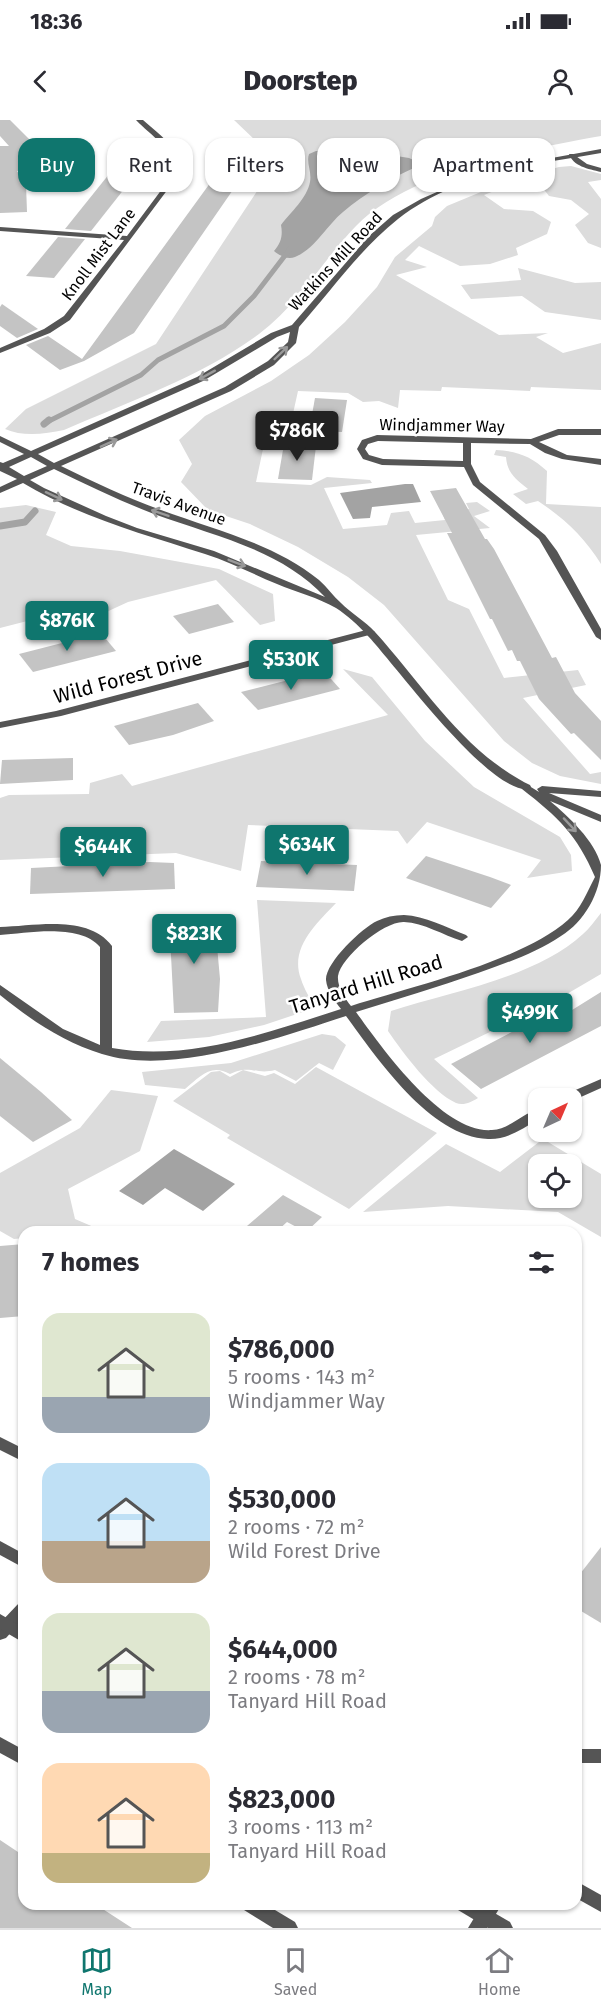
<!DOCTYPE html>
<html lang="en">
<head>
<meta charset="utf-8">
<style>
  body { margin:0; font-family:"Fira Sans",sans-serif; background:#f2f2f3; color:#2b2b33; height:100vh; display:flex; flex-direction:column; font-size:22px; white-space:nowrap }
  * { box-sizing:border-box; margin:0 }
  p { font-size:20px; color:#7c7c81 }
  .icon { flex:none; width:33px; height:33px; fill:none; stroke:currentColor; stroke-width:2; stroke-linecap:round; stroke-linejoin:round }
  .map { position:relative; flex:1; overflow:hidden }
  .drawer { position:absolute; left:18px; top:1106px; width:564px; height:684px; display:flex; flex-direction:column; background:#fff; border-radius:18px; box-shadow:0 2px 4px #0004 }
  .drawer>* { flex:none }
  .guide { position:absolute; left:18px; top:18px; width:566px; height:54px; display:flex; gap:12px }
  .needle { width:39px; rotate:44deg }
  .controls { position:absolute; left:528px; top:968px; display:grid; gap:12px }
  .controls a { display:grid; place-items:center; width:54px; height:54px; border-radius:12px; background:#fff; box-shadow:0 2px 4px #0004; font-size:30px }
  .price { position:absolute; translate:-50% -51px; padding:0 14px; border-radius:6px; background:#0f766e; color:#fff; font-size:20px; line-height:39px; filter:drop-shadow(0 2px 3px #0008) }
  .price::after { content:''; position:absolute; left:50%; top:36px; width:18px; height:14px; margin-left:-9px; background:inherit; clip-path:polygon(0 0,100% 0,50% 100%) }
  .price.on { background:#222; color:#fff }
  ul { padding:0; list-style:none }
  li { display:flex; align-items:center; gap:18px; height:150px; padding:0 24px }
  li span { display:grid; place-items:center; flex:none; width:168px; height:120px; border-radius:18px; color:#555 }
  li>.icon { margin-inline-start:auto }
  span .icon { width:72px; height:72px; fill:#fffc; stroke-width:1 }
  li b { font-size:26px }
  h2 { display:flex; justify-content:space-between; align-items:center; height:72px; padding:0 24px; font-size:26px }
  .chip { padding:0 21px; border-radius:18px; background:#fff; box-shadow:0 2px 4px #0004; font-size:21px; line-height:54px }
  .chip.on { background:#0f766e; color:#fff }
  .status { display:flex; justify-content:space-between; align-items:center; height:42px; padding:0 30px; background:#fff; direction:ltr }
  .status svg { height:16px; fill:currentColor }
  header { display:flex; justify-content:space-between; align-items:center; height:78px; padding:0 24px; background:#fff; font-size:27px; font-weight:800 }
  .menu { display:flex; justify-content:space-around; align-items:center; height:84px; border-top:2px solid #e1e1e2; background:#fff; font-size:16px; color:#7c7c81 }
  .menu a { display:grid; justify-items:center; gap:3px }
  .menu .on { color:#0f766e }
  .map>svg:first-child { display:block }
  .green { fill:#dcdcdc; fill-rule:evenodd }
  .water { fill:#a3a3a3 }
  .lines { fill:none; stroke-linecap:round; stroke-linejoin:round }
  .stream-far1 { stroke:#a3a3a3; stroke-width:5 }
  .stream { stroke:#a3a3a3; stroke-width:7 }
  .building { fill:#c4c4c4 }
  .service { fill:#555; fill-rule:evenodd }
  .minor { fill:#555; fill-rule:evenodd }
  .tertiary { fill:#555; fill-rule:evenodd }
  .oneway { stroke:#999 }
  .labels { text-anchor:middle; stroke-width:5; stroke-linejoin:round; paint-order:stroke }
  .far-street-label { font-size:16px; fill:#000; stroke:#fff }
  .street-label { font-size:20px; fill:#000; stroke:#fff }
</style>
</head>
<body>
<div class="status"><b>18:36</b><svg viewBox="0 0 49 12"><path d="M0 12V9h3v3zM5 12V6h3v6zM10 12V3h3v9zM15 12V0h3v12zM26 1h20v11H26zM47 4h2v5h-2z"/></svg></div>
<header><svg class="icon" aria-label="back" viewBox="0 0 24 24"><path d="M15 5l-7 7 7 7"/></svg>Doorstep<svg class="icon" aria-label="person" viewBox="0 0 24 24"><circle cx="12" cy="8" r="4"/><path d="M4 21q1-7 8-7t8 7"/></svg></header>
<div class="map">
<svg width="601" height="1808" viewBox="0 0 601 1808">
  <rect width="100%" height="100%" fill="#fff"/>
  <g class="green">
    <path d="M234,0H601V16C528,29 410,51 356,106C322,141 299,184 259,214C201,257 130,281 64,310C45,314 23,317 5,309L26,289L156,224L277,41Z"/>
    <path d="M571,46L601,54V60L588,62L601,79V128L588,123L575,105L589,94L571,80L549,76L542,67L517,62L484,75L504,89L533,91L551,102L547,114L516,128L518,135L490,144L460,146L419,126L405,140L427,147L396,155L499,215L548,213L536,217L563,233L601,223V270L531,267L530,271L442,267L441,271L400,270L398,288L379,281L363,282L348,273L298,271L288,316L266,315L256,362L311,365L327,357L370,360L372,363L324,368L343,409L387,405L391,393L409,391L415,403L445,400L442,392L469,389L466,383L477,382L490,391L474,396L490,408L416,415L448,480L469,489L504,558L578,550L586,565L523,578L590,654L601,652V664L560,656L532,643L504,621L384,485L348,457L298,427L250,404L208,390L181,362L192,344L179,320L205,296L271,261L309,235L345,202L377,167L395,137L432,106L435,97L447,86L505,62L559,47Z"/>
    <path d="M518,148L575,163L601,162V200L545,192L522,176L471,179L461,165L521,160Z"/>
    <path d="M496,330C517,331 531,336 547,351L546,384L601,387V444C585,418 564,398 538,381L526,384L513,374L528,369C516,359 507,353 506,337L494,335Z"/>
    <path d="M26,385L56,392L46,415L71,426L120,431L219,449L273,474L275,501L260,505L216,460L128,482L89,500L35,499L0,508V388Z"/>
    <path d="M343,549L372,557L425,621L474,667L560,717L571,735L572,751L527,758L541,740L427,702L407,724L398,711L248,705L241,751L176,733L0,740V678L9,675L89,674L90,663L122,654L132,666L388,595Z"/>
    <path d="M257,780L336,783C317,803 289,828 301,859C304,869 310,878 315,888L264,905L209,917L147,922L161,901L266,897Z"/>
    <path d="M601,793V854L560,878L434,939L478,978C471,982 464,986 456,983C432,972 403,933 388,911L391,891C452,871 535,858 583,814C590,808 595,800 601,793Z"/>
    <path d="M322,914L335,916L346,925L333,950L319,943L296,961L275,950C255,955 250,944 230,954C210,943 200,957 185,969L145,965L142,952L231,943Z"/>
    <path d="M316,947L437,1013L349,1089L227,1018L230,1015L173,981L211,952L220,951L230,957L243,950L265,956L274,953L295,964Z"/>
    <path d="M111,970L158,976L140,1031L68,1069L75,1099L103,1111L24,1112V1118L14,1119L0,1111V1053L80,1008Z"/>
    <path d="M543,1019L601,1054V1117L558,1092L448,1086L363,1092L446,1024L500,1052ZM538,1044H572V1077H538Z"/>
  </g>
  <g class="water">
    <path d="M359,30L409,38L420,43L418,46C393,57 364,74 343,92C327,105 315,129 295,137C288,140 280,136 274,131C281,123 283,116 281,105C291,92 307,78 310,62C312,52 306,43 309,34L316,31Z"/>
    <path d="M405,364H413L421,382L372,387L370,398L353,399L340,373Z"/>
    <path d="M174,1029L235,1064L203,1091L165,1068L143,1085L119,1071Z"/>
  </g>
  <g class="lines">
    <path class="stream-far1" d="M47,302L141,255L158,240L224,206L254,176L290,129"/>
    <g class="stream">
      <path d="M44,304L49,300"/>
      <path d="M0,406L25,402L35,391"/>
    </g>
  </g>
  <g class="building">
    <path d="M0,0H10L56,46L17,51L26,64L27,92L0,93V26H9L0,16Z"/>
    <path d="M130,28L136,54L91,111L65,109Z"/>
    <path d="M224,44L247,46L244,51H246L134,213L84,241L60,250L26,225L48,216L82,239Z"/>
    <path d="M58,117L85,119L54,158L26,156Z"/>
    <path d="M2,184L38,209L17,218L0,206V187Z"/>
    <path d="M315,278L347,280L342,312L309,311Z"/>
    <path d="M284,324L316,326L312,360L278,359Z"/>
    <path d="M456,368L485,419H487L494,429L552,538L556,537L575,573L601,601V640L574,613L571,614L539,579L520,541H517L512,530L508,531L492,499H490L447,413H452L430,371Z"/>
    <path d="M218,484L234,502L189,514L173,496Z"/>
    <path d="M101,513L116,531L33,552L19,534Z"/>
    <path d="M324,551L340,569L258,590L241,572Z"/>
    <path d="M198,583L214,601L173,615L129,625L114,606Z"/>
    <path d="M73,638V660L0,664L2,640Z"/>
    <path d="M426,736L490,757L511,765L491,788L406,758Z"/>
    <path d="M261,741L357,745L354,771L256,767Z"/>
    <path d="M150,742L174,743L175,769L30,774L31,748Z"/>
    <path d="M211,795L215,826H217L220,859L218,892L174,893L169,797Z"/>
    <path d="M601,872V906L481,969L451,944L548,893L556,900Z"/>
    <path d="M0,938L41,972L72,1000L33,1022L0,996Z"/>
    <path d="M283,1075L322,1097L306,1112L287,1102L276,1112H240Z"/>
    <path d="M24,1124V1196L0,1198V1126Z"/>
    <path d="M601,1427V1503L576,1488V1459Z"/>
    <path d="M0,1720L24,1736V1784H95L132,1808H0Z"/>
  </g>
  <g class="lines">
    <g class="service">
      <path d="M0,1317L24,1329V1342L0,1330Z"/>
      <path d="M24,1482V1498L6,1518L0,1520V1503L19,1483Z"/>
      <rect x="576" y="1629" width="25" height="14"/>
      <path d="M483,1784H502L491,1802L485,1804L479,1802L476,1796Z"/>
    </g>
    <g class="minor">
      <path d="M136,0H143C160,15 181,29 180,53L70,200L50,213L0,233V228L44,209L64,196L124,120L0,111V107L127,116L174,53C174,28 151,16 136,0Z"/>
      <path d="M569,34H573L587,44L601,48V52C588,49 573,46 569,34Z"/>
      <path d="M558,309H601V315H559L539,322L567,335L601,339V345L562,339L545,333L530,324L471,323V344L480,362L545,415L557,431L601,509V520L596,517L539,419L473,365L464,347L382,345L363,339L357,329L362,320L377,315L531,319ZM378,321L463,323V341L383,339L369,335L365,329L368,324Z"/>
      <path d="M370,509L375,512L373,514L61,596L0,608V602L56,591Z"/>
      <path d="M526,664L539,672L537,669L542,666L601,671V677L549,673L601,695V702L550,681C568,696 595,721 601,745C601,773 584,802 561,816C536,833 506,843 478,853C438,867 397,879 356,892C382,928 443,1014 492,1010C510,1009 522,993 538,990V999C523,1009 506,1020 488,1019C430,1017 377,938 346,896C278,918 172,956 102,934C63,922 31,900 0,875V865L63,909L100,925V827C80,803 28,813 0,815V807C35,806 88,794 112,826V928C189,942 269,912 341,889C335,881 327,871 326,860C325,843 362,808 377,801C385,797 394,795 404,795C425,796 446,807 466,815L468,817L462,821C443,815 424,803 404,802C384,801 341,837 338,856C337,867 345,878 351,886C413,866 520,842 568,800C581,789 587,772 595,757C577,715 558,697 522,669L521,667Z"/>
      <path d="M601,959V968L572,981V978H562L564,975Z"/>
      <path d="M0,1617L24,1630V1646L0,1633Z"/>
      <path d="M241,1784H265L295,1802L298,1808H273L244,1790Z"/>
      <path d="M485,1788L491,1790L494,1796L487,1808H468L479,1790Z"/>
    </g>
    <g class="tertiary">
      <path d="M601,29V33C531,45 456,54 398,99C361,128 330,172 299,207L296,223L274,245L231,271L61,346C94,362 127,378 161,390C215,410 273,423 319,460C327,467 333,476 341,483C351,493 365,501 375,512C424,566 463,632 530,665L531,667L530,669C490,676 395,544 367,515C359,506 347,495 336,488C319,478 296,472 277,464C253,454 230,442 205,434C143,414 80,397 23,363L0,373V367L17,359L0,351V342L3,343L24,334L0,322V316L31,331L197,257L271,213L292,205L369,116L393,95L421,79L471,57L503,47ZM290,212L288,222L268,241L225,267L54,343L38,334L203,261L277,217ZM31,337L47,346L24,356L9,347ZM54,349C87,365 120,381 154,394C214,416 280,429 325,477L214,431L137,408L106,396L44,368L30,360Z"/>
      <path d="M0,1421L24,1434V1448L0,1435Z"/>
      <path d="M0,1494L24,1508V1523L0,1509Z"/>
      <path d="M576,1761L601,1775V1792L576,1778Z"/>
      <path d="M455,1784H479L510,1802L513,1808H488L458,1790Z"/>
    </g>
  </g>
  <defs><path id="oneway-shaft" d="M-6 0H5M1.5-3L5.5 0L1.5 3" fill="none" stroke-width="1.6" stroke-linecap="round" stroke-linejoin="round" transform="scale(1.5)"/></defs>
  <g class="oneway">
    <use href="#oneway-shaft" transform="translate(281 233) rotate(-44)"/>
    <use href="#oneway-shaft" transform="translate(207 255) rotate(151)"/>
    <use href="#oneway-shaft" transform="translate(109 323) rotate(-24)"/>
    <use href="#oneway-shaft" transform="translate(54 376) rotate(25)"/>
    <use href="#oneway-shaft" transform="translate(160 393) rotate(-161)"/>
    <use href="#oneway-shaft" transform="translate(237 443) rotate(21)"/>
    <use href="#oneway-shaft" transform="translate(570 705) rotate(47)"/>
  </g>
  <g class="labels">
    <g class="far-street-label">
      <text transform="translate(98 134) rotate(-53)" y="6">Knoll Mist Lane</text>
      <text transform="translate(335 141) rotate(-47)" y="6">Watkins Mill Road</text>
      <text transform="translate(442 305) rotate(1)" y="6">Windjammer Way</text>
      <text transform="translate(179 383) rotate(20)" y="6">Travis Avenue</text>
    </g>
    <g class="street-label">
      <text transform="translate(128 557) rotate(-15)" y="7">Wild Forest Drive</text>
      <text transform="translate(366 864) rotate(-17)" y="7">Tanyard Hill Road</text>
    </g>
  </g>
</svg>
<div class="controls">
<a><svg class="needle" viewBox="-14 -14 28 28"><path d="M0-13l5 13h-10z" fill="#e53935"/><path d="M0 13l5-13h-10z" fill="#7c7c81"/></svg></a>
<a><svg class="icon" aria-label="locate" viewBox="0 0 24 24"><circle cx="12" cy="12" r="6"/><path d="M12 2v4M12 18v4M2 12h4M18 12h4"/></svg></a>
</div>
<b class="price on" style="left:297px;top:342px">$786K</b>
<b class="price" style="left:67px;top:532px">$876K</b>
<b class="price" style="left:291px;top:571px">$530K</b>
<b class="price" style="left:307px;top:756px">$634K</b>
<b class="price" style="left:103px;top:758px">$644K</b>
<b class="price" style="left:194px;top:845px">$823K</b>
<b class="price" style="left:530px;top:924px">$499K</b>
<div class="guide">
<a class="chip on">Buy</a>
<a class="chip">Rent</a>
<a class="chip">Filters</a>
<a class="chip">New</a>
<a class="chip">Apartment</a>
</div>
<section class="drawer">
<h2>7 homes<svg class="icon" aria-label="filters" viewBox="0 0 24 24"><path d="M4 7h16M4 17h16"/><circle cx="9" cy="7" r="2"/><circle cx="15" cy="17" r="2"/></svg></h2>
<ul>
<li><span style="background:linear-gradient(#dfe7d0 70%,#9aa5b1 0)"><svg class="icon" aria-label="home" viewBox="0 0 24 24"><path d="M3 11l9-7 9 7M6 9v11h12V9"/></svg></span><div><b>$786,000</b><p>5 rooms · 143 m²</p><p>Windjammer Way</p></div></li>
<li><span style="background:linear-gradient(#bfe0f5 65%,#b9a48a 0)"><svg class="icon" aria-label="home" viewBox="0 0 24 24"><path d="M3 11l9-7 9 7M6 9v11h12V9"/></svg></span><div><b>$530,000</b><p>2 rooms · 72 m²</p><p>Wild Forest Drive</p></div></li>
<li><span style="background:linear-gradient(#dfe7d0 65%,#9aa5b1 0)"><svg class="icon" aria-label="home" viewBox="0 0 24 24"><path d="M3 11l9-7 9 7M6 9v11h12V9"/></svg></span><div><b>$644,000</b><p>2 rooms · 78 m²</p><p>Tanyard Hill Road</p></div></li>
<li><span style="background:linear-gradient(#ffd9b3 75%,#c2b280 0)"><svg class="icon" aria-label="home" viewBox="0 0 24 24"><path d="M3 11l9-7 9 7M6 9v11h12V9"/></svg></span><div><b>$823,000</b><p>3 rooms · 113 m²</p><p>Tanyard Hill Road</p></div></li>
</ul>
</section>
</div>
<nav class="menu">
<a class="on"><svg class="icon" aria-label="map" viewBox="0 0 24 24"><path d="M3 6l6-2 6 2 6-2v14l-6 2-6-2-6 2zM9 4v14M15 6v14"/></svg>Map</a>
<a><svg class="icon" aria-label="saved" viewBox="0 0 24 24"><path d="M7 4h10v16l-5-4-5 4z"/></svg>Saved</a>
<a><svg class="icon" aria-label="home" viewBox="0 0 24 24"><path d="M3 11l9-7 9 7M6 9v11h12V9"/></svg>Home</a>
</nav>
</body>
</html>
